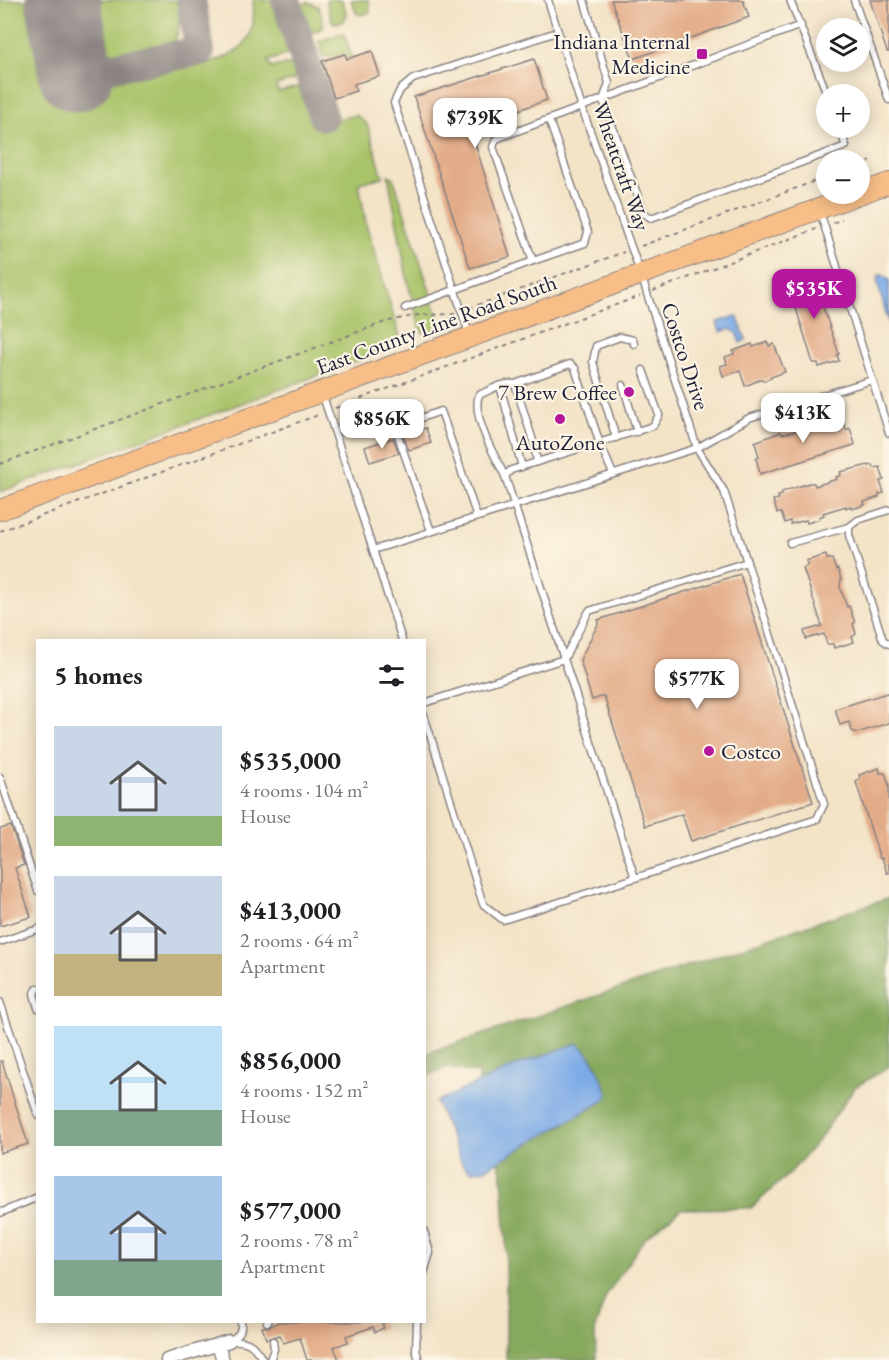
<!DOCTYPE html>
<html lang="en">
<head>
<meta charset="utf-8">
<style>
  body { margin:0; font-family:"EB Garamond",serif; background:#f6f6f6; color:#202124; height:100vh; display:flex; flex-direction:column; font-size:22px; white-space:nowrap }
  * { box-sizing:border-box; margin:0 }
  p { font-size:20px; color:#757577 }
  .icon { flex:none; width:33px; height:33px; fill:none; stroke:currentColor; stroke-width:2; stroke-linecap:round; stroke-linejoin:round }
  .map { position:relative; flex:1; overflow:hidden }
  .panel { position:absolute; left:36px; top:639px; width:390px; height:684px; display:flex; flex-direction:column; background:#fff; border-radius:0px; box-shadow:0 3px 15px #0003 }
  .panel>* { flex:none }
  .buttons { position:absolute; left:816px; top:18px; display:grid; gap:12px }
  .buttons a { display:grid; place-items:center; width:54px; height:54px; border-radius:50%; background:#fff; box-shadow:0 3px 15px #0003; font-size:30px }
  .price { position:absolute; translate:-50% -51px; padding:0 14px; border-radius:12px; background:#fff; color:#222; font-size:20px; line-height:39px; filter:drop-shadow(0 2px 3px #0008) }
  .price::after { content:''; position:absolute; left:50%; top:36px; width:18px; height:14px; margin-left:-9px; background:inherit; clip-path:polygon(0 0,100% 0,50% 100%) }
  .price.on { background:#b5179e; color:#fff }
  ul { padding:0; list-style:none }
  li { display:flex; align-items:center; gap:18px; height:150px; padding:0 18px }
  li span { display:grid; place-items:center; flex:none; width:168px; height:120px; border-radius:0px; color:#555 }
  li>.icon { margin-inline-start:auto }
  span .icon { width:72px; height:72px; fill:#fffc; stroke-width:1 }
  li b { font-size:26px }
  h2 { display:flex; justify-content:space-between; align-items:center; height:72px; padding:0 18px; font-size:26px }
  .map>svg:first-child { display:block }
  .green { fill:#a9c369; stroke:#667252; stroke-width:1.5 }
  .forest { fill:#86a95d; stroke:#54664c; stroke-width:1.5 }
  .water { fill:#7dabe7; stroke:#506691; stroke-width:1.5 }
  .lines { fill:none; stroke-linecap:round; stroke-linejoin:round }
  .taxiway { stroke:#8a8281; stroke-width:30 }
  .runway { stroke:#8a8281; stroke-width:75 }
  .building { fill:#e3ac88 }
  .lane-casing { stroke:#8a8281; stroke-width:9 }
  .street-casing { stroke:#8a8281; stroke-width:15 }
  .primary-casing { stroke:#8a8281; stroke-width:22 }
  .path { stroke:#8a8281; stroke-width:2; stroke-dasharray:4.5 4.5; stroke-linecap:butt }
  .lane { stroke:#fff; stroke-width:6 }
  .street { stroke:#fff; stroke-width:12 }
  .primary { stroke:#f7be88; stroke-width:20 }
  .poi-dot { fill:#b5179e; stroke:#fcf5e5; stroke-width:2 }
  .labels { text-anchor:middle; stroke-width:4.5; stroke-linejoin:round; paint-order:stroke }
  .poi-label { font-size:22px; fill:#22223b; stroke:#fcf5e5; text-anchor:end }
  .street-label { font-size:22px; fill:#22223b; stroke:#fcf5e5 }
</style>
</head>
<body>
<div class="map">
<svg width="889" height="1360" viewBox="0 0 889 1360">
  <rect width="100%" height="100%" fill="#fcf5e5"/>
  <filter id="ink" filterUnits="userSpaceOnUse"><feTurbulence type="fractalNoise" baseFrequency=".0167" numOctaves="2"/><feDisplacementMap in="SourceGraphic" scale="12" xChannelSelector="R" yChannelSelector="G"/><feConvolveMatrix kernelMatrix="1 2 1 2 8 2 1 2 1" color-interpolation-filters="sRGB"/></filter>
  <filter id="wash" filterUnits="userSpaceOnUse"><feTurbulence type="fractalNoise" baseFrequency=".008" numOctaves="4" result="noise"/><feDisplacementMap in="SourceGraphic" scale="24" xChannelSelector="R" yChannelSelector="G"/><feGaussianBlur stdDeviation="1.35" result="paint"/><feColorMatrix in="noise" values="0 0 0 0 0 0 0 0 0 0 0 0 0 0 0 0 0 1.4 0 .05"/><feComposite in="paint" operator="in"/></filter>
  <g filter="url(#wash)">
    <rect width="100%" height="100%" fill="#f3e3c7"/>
    <g class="green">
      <path d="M0,0H46L62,87L210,63C245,52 257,37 253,0H278L291,46V51L286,55L268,61L271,68C280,65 304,60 293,80L276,85L278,92L297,87L300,89L314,125L356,115L367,124L383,177L359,183L366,224L400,337L399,342L395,347L0,492Z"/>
      <path d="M84,0H177C179,16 181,27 174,43C150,57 110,65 93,37C87,27 86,12 84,0Z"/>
      <path d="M326,0H342L347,15L343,22L334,23L332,21Z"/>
      <path d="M351,0H369L370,12L362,15L357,14Z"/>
      <path d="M307,2L318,6L324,25C318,34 309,33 300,30L295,22L294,12Z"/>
      <path d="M340,34H344L352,57L347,59L345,54L330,58L328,56L323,57L319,41Z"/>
      <path d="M388,175L393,177L442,329L428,334L421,331L408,283Z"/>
    </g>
    <path class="forest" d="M889,898V1067L855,1087L820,1138L789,1174L751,1208L681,1209L644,1239L606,1296L595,1328L596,1360H506V1245L502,1175L485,1118L478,1073L446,1068L425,1077L424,1054Z"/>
    <g class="water">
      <path d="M879,275H882L889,280V323L877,282Z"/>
      <path d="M737,316L746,340L740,343L736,332L729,329L720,332L717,322Z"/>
      <path d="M577,1043C595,1056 600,1074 608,1094L605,1100L483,1170L470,1171L463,1165L436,1102L520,1064Z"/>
    </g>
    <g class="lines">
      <g class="taxiway">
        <path d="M286,0L323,116"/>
        <path d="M76,74L200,51L191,0"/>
      </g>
      <path class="runway" d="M63,0L76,74"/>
    </g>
    <g id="blocks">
      <g class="building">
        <path d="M611,0H743L749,17L633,59Z"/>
        <path d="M870,0H889V52H887Z"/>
        <path d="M372,51L380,76L354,84L356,91L334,98L322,61L345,54L347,59Z"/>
        <path d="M534,59L547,100L470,127L510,257L470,268L414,97Z"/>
        <path d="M809,274L810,278L815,279L818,289H820L825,306L823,307L839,354L837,355L839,361L819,367L818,363H813L795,305L793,306L786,288L790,285L789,281Z"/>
        <path d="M767,342L769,346L774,344L785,372L771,377V378L763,381L762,379L745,386L740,371L723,376L720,366L727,364L725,357L734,354L733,351L752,344L753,347Z"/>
        <path d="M835,415L836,417L841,415L846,430L850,428L855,444L854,445L760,474L756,458L759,457L755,442L781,432L782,434L788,433L809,427L808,425L814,423L813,422Z"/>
        <path d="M426,428L431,443L409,450L403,435Z"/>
        <path d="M393,438L399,453L370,462L365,447Z"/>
        <path d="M868,465L869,466L873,465L874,468L880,467L884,480L880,481L884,493L879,494V497L864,502L865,505L852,509L851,506L846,508V506L823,513L824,515L819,517L820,519L807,523L806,520L791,524L790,521L785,523L781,513H777L773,500L779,499L778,496L782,495V492L809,483H814L815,486L837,479L836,477L841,475L840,472Z"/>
        <path d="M826,555L827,559H832L836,570L838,569L841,579L840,587L847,607L849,606L855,623L853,624L856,634L852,637L854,642L834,648L833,644H827L824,634L806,639L804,631L822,626L803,568L808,565L806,561Z"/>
        <path d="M740,574L813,802L691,841L682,814L645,826L604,696L592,700L580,660L599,622L598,620Z"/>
        <path d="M887,693L889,694V723L857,733L852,731L849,722L840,725L835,709Z"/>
        <path d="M879,768L880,773H885L889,785V873H887L882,858L880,859L856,782L860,779L859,775Z"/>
        <path d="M11,826L24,865L15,868L31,917L0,926V829Z"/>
        <path d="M0,1061H2L28,1144L0,1153Z"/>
        <path d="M278,1322H384V1323L382,1324L384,1328L375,1332L373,1327L346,1336L348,1342L334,1347L339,1360H307L300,1338L283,1343L280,1335L266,1339L262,1327H270Z"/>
      </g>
    </g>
  </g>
  <g filter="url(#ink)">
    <use href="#blocks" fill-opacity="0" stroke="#8a8281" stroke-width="1.5"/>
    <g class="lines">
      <g class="lane-casing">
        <g id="lane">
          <path d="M584,0L609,83L603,100L644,213L651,218L846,146L839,128"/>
          <path d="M790,0L827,94"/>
          <path d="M854,0L889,100"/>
          <path d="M549,120L588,232L585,243L533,261L493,147L496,139L801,25"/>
          <path d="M820,212L889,433"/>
          <path d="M405,308L533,261"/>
          <path d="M469,334L394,103L400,90L413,79L557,32"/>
          <path d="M515,384L534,444L537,462"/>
          <path d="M623,385L637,432"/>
          <path d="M500,386L522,467"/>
          <path d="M323,396L373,550L697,448L749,418L872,380"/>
          <path d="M616,438L593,362L596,346L620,337L633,340L634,344"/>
          <path d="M505,476C495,457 471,415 479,395C491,390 502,382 515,384L570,364L575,368L599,441L613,474"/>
          <path d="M889,510L858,520L849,527V535L883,640L889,644"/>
          <path d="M431,531L395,427L441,411L477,517"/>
          <path d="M790,543L849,527"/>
          <path d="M373,550L402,640"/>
          <path d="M424,703L564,659L505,476L511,470L653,426L659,415L643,370"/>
          <path d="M424,715L483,904L503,920L635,878L564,659L589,611L747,562L724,491L697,448L641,275L582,108L548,0"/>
          <path d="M0,777L38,891"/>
          <path d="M635,878L817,819L824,804L747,562"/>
          <path d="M0,942L38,929"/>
          <path d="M38,988L34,994L38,1008"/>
          <path d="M0,1002L38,1115"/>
          <path d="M0,1213L38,1197"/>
          <path d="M424,1231L430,1253L424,1273"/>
          <path d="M267,1322H268"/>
          <path d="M417,1322L416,1350L419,1360"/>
          <path d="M231,1340C239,1335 242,1331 241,1322"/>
          <path d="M229,1341C248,1339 253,1344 263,1360"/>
          <path d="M270,1360L274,1349L273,1341"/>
        </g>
      </g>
      <g class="street-casing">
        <g id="street">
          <path d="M218,1345L223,1360"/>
          <path d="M167,1360L229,1341"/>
        </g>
      </g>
      <g class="primary-casing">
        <path id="primary" d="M0,510L889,183"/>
      </g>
      <g class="path">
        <path d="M860,165L871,161"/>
        <path d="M833,223L842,219"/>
        <path d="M641,246L826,177"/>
        <path d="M653,291L816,229"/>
        <path d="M469,308L624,252"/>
        <path d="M335,408L640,296"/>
        <path d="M0,464L385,322L417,315L455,314"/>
        <path d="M0,531L321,414"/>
      </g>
      <use href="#lane" class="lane"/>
      <use href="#street" class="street"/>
      <use href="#primary" class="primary"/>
    </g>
  </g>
  <g class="poi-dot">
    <rect x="696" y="48" width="12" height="12" rx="3"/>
    <circle cx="629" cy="392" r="6"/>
    <circle cx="560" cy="419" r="6"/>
    <circle cx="709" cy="751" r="6"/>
  </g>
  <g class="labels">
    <g class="poi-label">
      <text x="690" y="49">Indiana Internal<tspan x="690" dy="25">Medicine</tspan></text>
      <text x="617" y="400">7 Brew Coffee</text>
      <text x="560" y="450" text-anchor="middle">AutoZone</text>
      <text x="721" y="759" text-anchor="start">Costco</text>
    </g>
    <g class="street-label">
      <text transform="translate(622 166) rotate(71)" y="8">Wheatcraft Way</text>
      <text transform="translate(436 324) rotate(-20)" y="8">East County Line Road South</text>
      <text transform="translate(686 356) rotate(72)" y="8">Costco Drive</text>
    </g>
  </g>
</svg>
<div class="buttons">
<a><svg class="icon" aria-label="layers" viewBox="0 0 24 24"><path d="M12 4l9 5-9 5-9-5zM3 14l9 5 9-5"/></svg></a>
<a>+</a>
<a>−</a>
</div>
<b class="price" style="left:475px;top:149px">$739K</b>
<b class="price on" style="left:814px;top:320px">$535K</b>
<b class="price" style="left:803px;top:444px">$413K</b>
<b class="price" style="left:382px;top:450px">$856K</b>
<b class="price" style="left:697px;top:710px">$577K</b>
<section class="panel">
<h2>5 homes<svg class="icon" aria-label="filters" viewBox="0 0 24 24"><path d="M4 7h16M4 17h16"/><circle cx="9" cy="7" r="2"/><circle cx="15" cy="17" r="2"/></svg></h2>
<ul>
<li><span style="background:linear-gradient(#c9d6e8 75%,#8fb573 0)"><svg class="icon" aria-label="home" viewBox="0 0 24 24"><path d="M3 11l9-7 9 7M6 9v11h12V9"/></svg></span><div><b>$535,000</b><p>4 rooms · 104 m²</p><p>House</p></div></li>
<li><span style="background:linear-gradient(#c9d6e8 65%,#c2b280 0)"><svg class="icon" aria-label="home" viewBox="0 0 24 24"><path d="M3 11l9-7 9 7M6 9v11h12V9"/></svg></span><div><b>$413,000</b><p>2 rooms · 64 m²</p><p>Apartment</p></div></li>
<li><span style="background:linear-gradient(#bfe0f5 70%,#7fa58c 0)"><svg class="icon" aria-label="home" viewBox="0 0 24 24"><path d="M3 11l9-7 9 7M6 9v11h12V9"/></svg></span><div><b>$856,000</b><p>4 rooms · 152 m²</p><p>House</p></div></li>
<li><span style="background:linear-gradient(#a9c7e8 70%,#7fa58c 0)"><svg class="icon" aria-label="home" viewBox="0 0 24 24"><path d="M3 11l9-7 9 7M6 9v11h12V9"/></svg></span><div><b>$577,000</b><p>2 rooms · 78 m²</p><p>Apartment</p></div></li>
</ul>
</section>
</div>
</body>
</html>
